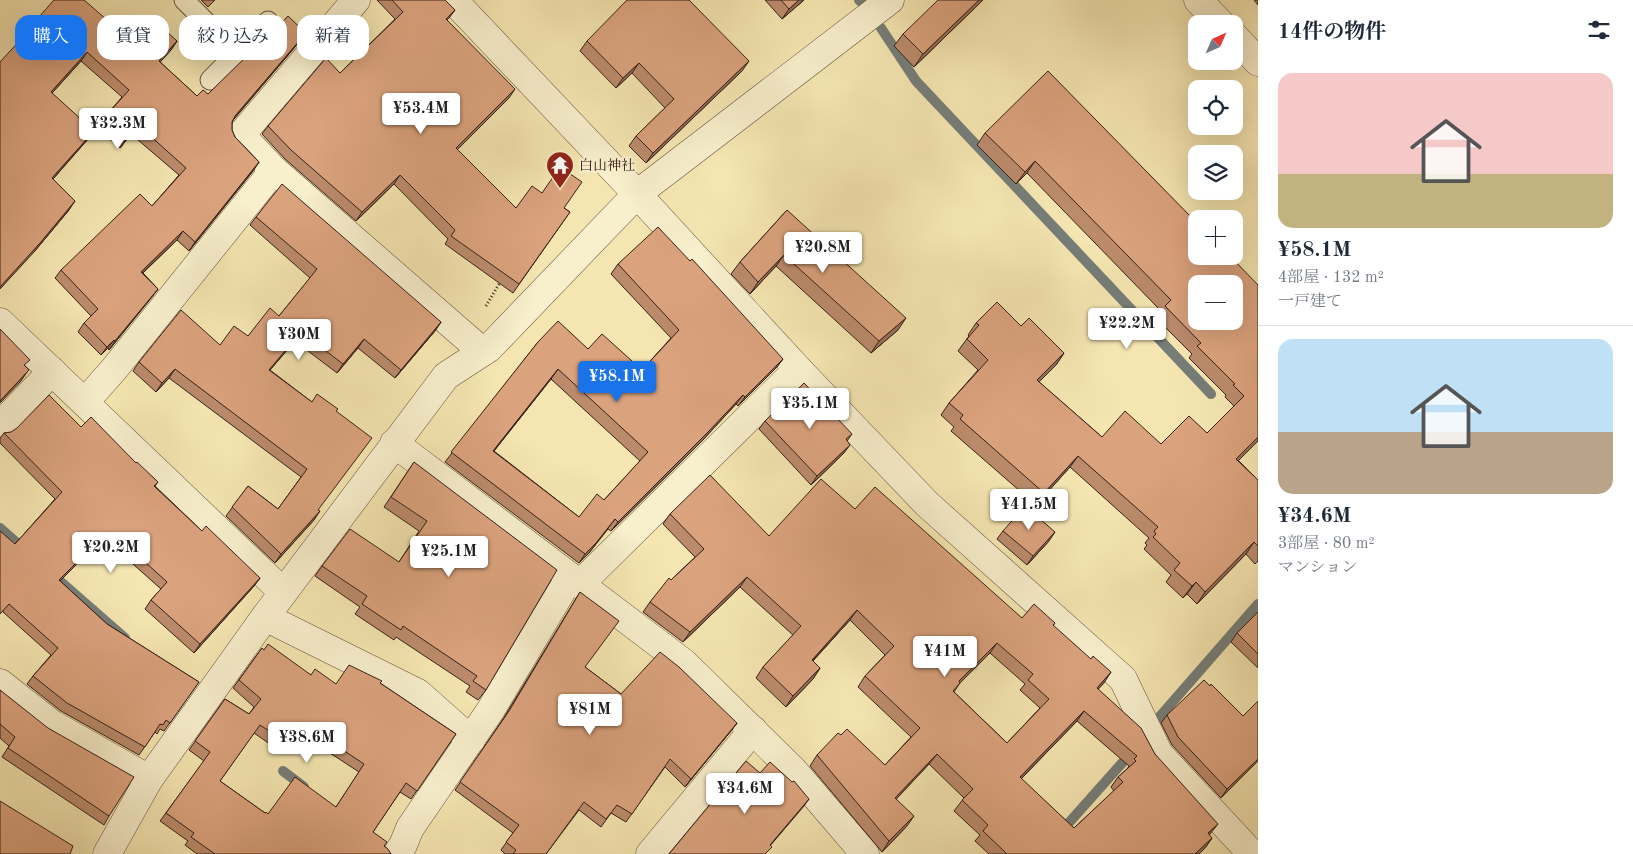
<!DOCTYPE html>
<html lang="ja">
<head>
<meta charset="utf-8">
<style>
  body { margin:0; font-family:"Old Standard TT","Noto Serif JP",serif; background:#f6f6f7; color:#1f2937; height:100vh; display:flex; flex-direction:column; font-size:19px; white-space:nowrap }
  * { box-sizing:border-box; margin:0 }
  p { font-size:16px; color:#747a83 }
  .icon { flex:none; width:28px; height:28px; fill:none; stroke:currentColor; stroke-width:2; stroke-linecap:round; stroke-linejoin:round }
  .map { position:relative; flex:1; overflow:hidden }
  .panel { display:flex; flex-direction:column; background:#fff; width:375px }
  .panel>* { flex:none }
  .top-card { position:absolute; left:15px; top:15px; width:475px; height:45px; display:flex; gap:10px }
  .needle { width:32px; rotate:45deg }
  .controls { position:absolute; left:1188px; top:15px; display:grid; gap:10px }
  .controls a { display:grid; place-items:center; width:55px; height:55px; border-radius:10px; background:#fff; box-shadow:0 5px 20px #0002; font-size:25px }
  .price { position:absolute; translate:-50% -42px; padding:0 11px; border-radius:5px; background:#fff; color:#222; font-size:16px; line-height:32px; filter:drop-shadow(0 1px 2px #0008) }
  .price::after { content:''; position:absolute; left:50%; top:30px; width:15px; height:11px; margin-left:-8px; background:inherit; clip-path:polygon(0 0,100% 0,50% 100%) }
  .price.on { background:#1a73e8; color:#fff }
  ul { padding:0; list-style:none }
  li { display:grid; align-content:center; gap:10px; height:265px; padding:0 20px }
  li+li { border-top:1px solid #e0e1e3 }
  li span { display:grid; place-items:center; height:155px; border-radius:15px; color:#555 }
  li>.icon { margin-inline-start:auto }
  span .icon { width:90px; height:90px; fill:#fffc; stroke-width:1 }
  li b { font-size:21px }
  h2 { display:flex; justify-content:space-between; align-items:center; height:60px; padding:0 20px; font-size:21px }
  .tag { padding:0 18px; border-radius:15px; background:#fff; box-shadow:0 5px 20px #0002; font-size:18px; line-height:45px }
  .tag.on { background:#1a73e8; color:#fff }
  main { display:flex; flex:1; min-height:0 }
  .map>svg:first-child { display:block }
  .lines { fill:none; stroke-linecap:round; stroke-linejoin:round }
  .stream { stroke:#767e78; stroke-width:10 }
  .lane-casing { stroke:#65523e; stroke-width:21 }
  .street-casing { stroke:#65523e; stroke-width:29 }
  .path { stroke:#352018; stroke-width:3; stroke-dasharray:1 2.5; stroke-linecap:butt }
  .lane { stroke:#f8efcc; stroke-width:19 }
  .street { stroke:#f8efcc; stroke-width:28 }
  .wall { fill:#bb8b6c; stroke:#352018; fill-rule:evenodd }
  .shaded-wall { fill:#997158; stroke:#352018 }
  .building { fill:#daa27d; stroke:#352018; fill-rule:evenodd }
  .labels { text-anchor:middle; stroke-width:4.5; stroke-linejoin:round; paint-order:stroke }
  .poi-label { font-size:14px; fill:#352018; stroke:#f8efcc; text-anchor:start }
</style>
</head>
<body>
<main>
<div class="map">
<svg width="1258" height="854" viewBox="0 0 1258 854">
  <rect width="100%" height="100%" fill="#f5e6b1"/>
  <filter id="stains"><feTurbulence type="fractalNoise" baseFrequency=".004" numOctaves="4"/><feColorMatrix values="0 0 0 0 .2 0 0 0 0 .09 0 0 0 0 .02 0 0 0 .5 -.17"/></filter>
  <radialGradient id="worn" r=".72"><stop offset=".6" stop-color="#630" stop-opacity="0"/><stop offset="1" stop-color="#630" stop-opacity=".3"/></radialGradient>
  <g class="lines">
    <g class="stream">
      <path d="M859,0L861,2"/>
      <path d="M881,28L916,81L1211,394"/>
      <path d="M0,528L26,551"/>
      <path d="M53,575L125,638"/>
      <path d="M1155,722L1258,604"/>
      <path d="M283,771L304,787"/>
      <path d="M1041,854L1131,753"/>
    </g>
    <g class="lane-casing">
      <g id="lane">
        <path d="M184,0L237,53"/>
        <path d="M210,80L268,21"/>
      </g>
    </g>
    <g class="street-casing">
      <g id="street">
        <path d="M453,0L637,194L798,369L927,504L1123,679L1159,754L1252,854"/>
        <path d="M1198,0L1221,24"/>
        <path d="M1234,36L1258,62"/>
        <path d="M274,170L483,352"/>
        <path d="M0,322L283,592"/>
        <path d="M85,402L115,368L274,170L241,135L356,0"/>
        <path d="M0,426L52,371"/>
        <path d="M394,443L684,663L793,770L865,854"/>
        <path d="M580,584L798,369"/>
        <path d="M265,617L418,693L471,740"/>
        <path d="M0,683L52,724L149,779"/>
        <path d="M107,854L149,779L265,617L446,376L489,348L637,194L890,0"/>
        <path d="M397,854L403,845L410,828L490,711L570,577"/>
        <path d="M650,854L753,730"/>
      </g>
    </g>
    <path class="path" d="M486,306L501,281"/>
    <use href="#lane" class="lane"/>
    <use href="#street" class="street"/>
  </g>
  <g class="wall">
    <path d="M201,0H215L208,7Z"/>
    <path d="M377,0H445L455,10L447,20L509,98L457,149L516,208H564L570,212L513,293L445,244L448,239L394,184L356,221L285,159L262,134L268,126L340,73L395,19Z"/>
    <path d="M765,0H804L782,19Z"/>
    <path d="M983,0L914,67L894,46L903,34Z"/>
    <path d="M1254,0H1258V5Z"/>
    <path d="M306,33L300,41L233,120L232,122V130L235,137L259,162L253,171L189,251L177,240L143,273L158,289L109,350L108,348L101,355L78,332L84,323L91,316L55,278L61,270L152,206L179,175L131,134L120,148L97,128L103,119L122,97L81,61L52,93L88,139L53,179L69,210L34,252L17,44L23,35L136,45L177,41L171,50L160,62L197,96L208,94L258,49Z"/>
    <path d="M587,41L742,71L646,163L629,146L636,136L665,108L632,73L616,88L580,51Z"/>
    <path d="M985,133L1230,256L1258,441L1238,460L1258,480V561L1255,564L1246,554L1197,604L1187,594L1183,598L1166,582L1171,575L1144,549L1147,545L1145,543L1149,538L1070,467L1036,505L951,431L954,427L941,415L949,403L978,370L958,351L969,336L968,335L976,323L1021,326L1064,353L1056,365L1039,382L1102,437L1161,444L1207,433L1234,406L1225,397L1226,395L1189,358L1192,354L1156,318L1161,311L1027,173L1016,184L977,145Z"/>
    <path d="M787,210L898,330L871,353L776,266L750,294L731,274L740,262Z"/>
    <path d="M256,217L441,322L435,331L395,378L358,348L337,373L295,341L270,370L312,402L336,411L318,510L314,520L275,563L226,516L248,486L278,509L301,477L169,378L156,392L133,371L139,362L220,345L248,336L279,316L310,278L250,225Z"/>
    <path d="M618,264L783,359L776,368L738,406L736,404L701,442L611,531L608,529L589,553L579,563L445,462L538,342L588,349L642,370L671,338L611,274ZM551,379L640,461L604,500L579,517L494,451Z"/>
    <path d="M765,421L852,434L847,441L844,453L811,485L759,429Z"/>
    <path d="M81,427L136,463L158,482L155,486L202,531L260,578L254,586L194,653L145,609L151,600L161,589L106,540L101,545L99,542L60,581L107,624L199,682L164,731L160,729L157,734L155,732L139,755L61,711L27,684L33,676L51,655L3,612L15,544L55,499L0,443V438L4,433Z"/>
    <path d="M414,462L486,690L478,700L466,692L470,686L396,637L394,640L355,614L360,607L315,576L322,566L399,562L419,531L384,507Z"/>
    <path d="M855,509L1022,618L1055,623L1053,626L1104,683L1098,689L1155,754L1210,834L1209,835L1212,838L1205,848L1199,854H989L975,841L980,835L954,811L964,798L929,764L896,799L907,826L882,852L810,766L817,755L841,735L885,765L911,737L858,687L865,676L885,655L850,620L813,661L820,668L813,679L786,707L756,678L763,667L793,635L740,587L683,642L643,612L650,602L671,580L695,557L663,524L670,514L769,536ZM990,653L1025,684L1020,690L1040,708L1007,743L954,692L960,683ZM1077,721L1129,766L1127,769L1118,777L1111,787L1114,791L1074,828L1021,779Z"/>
    <path d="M1003,531L1049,541L1027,565L997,539Z"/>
    <path d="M580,592L585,667L621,694L737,723L731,731L685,787L665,767L626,822L611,813L601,827L579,810L546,854H505L501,850L513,833L455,790L503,719L575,600Z"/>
    <path d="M1258,612V668L1231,642L1237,633Z"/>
    <path d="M262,648L264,650L311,675L336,684L380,683L456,734L411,799L400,792L373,832L391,854H197L185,845L188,841L160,821L204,761L189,750L225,699L249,714L254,707L233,688ZM295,730L359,772L336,807L268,814L265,813L220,781L254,733L280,751Z"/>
    <path d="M0,690L109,816L104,825L2,757L9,746L0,738Z"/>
    <path d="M1258,701V761L1221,798L1172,745L1161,723L1167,715L1243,716Z"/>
  </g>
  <g class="shaded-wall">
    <path d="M799,0H804L782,19L789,9Z"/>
    <path d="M979,0H983L914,67L923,54Z"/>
    <path d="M455,10L449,18L440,27L446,19Z"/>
    <path d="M306,33L300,41L229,125L235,116Z"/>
    <path d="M177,41L171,50L153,70L159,61Z"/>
    <path d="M87,52L81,61L45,101L51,92Z"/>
    <path d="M749,61L742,71L646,163L653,153Z"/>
    <path d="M639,63L632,73L616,88L623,78Z"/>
    <path d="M515,89L509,98L450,157L456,148Z"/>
    <path d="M138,125L131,134L120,148L126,139Z"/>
    <path d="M94,131L88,139L46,187L52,178Z"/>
    <path d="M1035,161L1027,173L1016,184L1025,172Z"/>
    <path d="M259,162L253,171L189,251L195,242Z"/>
    <path d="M400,175L394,184L356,221L362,212Z"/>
    <path d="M75,201L69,210L34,252L0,289V287Z"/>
    <path d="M183,231L177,240L135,280L141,272Z"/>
    <path d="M784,255L776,266L750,294L758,282Z"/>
    <path d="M158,289L152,297L109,350L115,341Z"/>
    <path d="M906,318L898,330L871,353L879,341Z"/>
    <path d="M441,322L435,331L395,378L401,370Z"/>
    <path d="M301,332L295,341L263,378L269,370Z"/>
    <path d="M364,339L358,348L337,373L343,364Z"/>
    <path d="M114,340L108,348L101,355L107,347Z"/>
    <path d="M1064,353L1056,365L1029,392L1037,380Z"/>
    <path d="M783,359L776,368L738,406L745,397Z"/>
    <path d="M175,369L169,378L156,392L162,383Z"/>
    <path d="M558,369L551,379L486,461L493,451Z"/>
    <path d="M27,372L21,381L0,403V401Z"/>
    <path d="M743,395L736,404L701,442L611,531L618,522Z"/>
    <path d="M1258,437V441L1228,471L1236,459Z"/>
    <path d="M850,445L844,453L811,485L817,476Z"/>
    <path d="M1078,456L1070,467L1036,505L1044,493Z"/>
    <path d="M320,511L314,520L275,563L281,554Z"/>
    <path d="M615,519L589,553L579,563L585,554Z"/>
    <path d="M112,532L106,540L101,545L107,536Z"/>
    <path d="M1055,532L1049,541L1027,565L1033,556Z"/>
    <path d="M105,534L99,542L53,588L59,580Z"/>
    <path d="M1254,542L1246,554L1197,604L1205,592Z"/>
    <path d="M747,577L740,587L683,642L690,632Z"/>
    <path d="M260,578L254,586L194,653L200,644Z"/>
    <path d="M1196,582L1187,594L1183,598L1192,586Z"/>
    <path d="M857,610L850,620L804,670L812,660Z"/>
    <path d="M997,643L990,653L951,692L959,681Z"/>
    <path d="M820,668L813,679L786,707L793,696Z"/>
    <path d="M1111,672L1104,683L1090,698L1097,688Z"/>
    <path d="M1084,711L1077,721L1012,788L1020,777Z"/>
    <path d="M737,723L731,731L685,787L691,779Z"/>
    <path d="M937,754L929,764L888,808L895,798Z"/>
    <path d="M1258,759V761L1221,798L1227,789Z"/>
    <path d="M809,799L804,806L764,853L770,845Z"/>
    <path d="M914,816L907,826L882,852L889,841Z"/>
    <path d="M1218,824L1210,834L1200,843L1208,833Z"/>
    <path d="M1212,838L1205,848L1199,854H1195Z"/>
  </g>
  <g class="building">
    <path d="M54,0H84L136,45L156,22L177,41L159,61L197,96L203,90L208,94L256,47L258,49L288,16L306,33L235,116L232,122V130L235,137L259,162L195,242L183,231L141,272L158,289L115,341L114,340L107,347L84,323L98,309L61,270L140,194L152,206L186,168L138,125L126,139L103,119L129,90L87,52L51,92L94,131L52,178L75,201L40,243L0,287V62L23,37V35Z"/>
    <path d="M392,0H445L455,10L446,19L515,89L456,148L516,208L532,186L542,193L560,167L582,182L564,208L570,212L519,284L451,236L455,230L400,175L362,212L291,150L268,126L326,58L340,73L403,12Z"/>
    <path d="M627,0H689L749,61L653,153L636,136L674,99L639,63L623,78L587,41Z"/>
    <path d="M781,0H799L789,9Z"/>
    <path d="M938,0H979L923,54L903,34Z"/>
    <path d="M1048,71L1196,222V256H1230L1258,285V437L1236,459L1258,480V546L1254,542L1205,592L1196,582L1192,586L1174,570L1180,563L1153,537L1156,534L1154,531L1158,527L1078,456L1044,493L960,419L963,415L949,403L988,360L967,339L979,325L976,323L997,302L1021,326L1029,318L1064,353L1037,380L1102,437L1125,411L1161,444L1189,416L1207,433L1244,396L1233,385L1235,384L1197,346L1201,343L1165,306L1171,300L1035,161L1025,172L985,133ZM1196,284H1234V321H1196Z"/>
    <path d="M282,184L441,322L401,370L364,339L343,364L301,332L269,370L312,402L317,394L338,409L336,411L372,438L318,510L320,511L281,554L232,507L248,486L278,509L307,469L175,369L162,383L139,362L181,310L220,345L234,326L248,336L270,308L279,316L317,269L256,217Z"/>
    <path d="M787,210L906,318L879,341L784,255L758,282L740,262Z"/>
    <path d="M658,227L690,261L692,259L783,359L745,397L743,395L708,432L618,522L615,519L596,543L585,554L451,452L538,342L558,321L588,349L602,334L642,370L679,330L618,264ZM558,369L648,452L604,500L597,494L579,517L493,451Z"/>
    <path d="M0,329L30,360L24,365L29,370L27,372L0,401Z"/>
    <path d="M804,383L852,434L846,439L850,445L817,476L765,421Z"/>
    <path d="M49,395L81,427L91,417L136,463L137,462L158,482L154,486L202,531L206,526L260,578L200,644L151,600L167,582L112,532L107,536L105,534L59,580L107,624L199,682L170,723L166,720L163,725L160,724L145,747L67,703L33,676L58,648L9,604L0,614V531L15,544L62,492L4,433L11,432L17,428Z"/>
    <path d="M414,462L557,570L486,690L473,681L477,676L403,626L401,630L362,604L367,596L322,566L350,529L399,562L427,521L391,497Z"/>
    <path d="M710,475L769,536L821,479L855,509L875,487L1022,618L1034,604L1055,623L1053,625L1091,659L1093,656L1111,672L1097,688L1141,728L1155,754L1218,824L1208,833L1212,838L1195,854H1007L983,831L988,825L962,800L973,789L937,754L895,798L914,816L889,841L817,755L838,733L841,735L847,729L885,765L920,728L865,676L894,646L857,610L812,660L820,668L793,696L763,667L801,626L747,577L690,632L650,602L669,578L671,580L704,549L670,514ZM997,643L1033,674L1028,680L1049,699L1007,743L953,691L960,683L959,681ZM1084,711L1137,756L1134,759L1136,761L1118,777L1123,782L1074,828L1020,777Z"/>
    <path d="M1025,506L1055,532L1033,556L1003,531Z"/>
    <path d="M580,592L619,621L585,667L621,694L660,652L679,667L737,723L691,779L670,759L632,814L617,805L606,819L584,802L546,854H513L516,850L506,842L519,825L460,782L509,711Z"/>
    <path d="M1258,612V654L1237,633Z"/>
    <path d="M268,644L311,675L315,669L336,684L349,665L382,681L380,683L456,734L417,791L406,783L373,832L387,842L384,846L388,849L391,854H215L191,837L194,833L166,813L210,752L195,741L225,699L249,714L261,699L239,680L262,648L264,650ZM301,722L364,764L336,807L295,777L268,814L266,812L265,813L220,781L260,725L286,742Z"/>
    <path d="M1204,680L1210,686L1211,684L1243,716L1258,701V759L1227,789L1178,737L1167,715Z"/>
    <path d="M0,690L48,728L134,777L109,816L8,748L15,737L0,724Z"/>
    <path d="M746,761L760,773L770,762L792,782L794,781L809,799L770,845L772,847L765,854H669Z"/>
    <path d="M0,801L73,846L70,854H0Z"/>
  </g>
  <defs>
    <g id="temple-pin" transform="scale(1.4375)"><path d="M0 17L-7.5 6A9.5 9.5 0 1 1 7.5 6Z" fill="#8f2418" stroke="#f8efcc"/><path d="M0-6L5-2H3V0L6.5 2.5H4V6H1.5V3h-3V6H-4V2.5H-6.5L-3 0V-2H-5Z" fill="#fff"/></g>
  </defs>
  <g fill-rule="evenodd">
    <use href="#temple-pin" x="560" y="165"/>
  </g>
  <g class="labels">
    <g class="poi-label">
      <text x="579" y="170">白山神社</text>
    </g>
  </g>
  <rect width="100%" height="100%" filter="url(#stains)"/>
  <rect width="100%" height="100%" fill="url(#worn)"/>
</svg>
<div class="controls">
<a><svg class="needle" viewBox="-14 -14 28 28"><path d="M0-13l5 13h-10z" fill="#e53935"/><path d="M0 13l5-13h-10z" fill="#747a83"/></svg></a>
<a><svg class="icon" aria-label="locate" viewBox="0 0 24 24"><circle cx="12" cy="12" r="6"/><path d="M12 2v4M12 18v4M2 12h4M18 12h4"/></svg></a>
<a><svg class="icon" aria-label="layers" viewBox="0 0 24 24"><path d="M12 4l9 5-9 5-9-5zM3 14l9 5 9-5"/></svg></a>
<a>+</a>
<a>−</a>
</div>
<b class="price" style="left:421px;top:135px">¥53.4M</b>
<b class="price" style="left:118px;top:150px">¥32.3M</b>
<b class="price" style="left:823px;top:274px">¥20.8M</b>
<b class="price" style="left:1127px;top:350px">¥22.2M</b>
<b class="price" style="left:299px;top:361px">¥30M</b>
<b class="price on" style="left:617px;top:403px">¥58.1M</b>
<b class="price" style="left:810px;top:430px">¥35.1M</b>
<b class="price" style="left:1029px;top:531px">¥41.5M</b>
<b class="price" style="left:111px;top:574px">¥20.2M</b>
<b class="price" style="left:449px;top:578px">¥25.1M</b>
<b class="price" style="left:945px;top:678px">¥41M</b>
<b class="price" style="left:590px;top:736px">¥81M</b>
<b class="price" style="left:307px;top:764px">¥38.6M</b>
<b class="price" style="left:745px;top:815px">¥34.6M</b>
<div class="top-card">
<a class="tag on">購入</a>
<a class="tag">賃貸</a>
<a class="tag">絞り込み</a>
<a class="tag">新着</a>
</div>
</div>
<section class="panel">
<h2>14件の物件<svg class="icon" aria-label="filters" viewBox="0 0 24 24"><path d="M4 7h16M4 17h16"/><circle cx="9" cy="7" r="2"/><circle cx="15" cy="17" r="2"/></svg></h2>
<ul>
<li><span style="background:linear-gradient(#f6c9c9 65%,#c2b280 0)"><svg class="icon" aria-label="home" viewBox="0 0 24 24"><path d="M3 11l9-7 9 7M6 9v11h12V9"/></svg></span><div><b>¥58.1M</b><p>4部屋 · 132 m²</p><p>一戸建て</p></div></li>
<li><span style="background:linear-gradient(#bfe0f5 60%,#b9a48a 0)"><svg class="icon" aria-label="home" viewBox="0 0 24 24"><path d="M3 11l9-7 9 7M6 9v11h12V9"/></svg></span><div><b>¥34.6M</b><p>3部屋 · 80 m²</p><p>マンション</p></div></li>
</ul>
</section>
</main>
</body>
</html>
